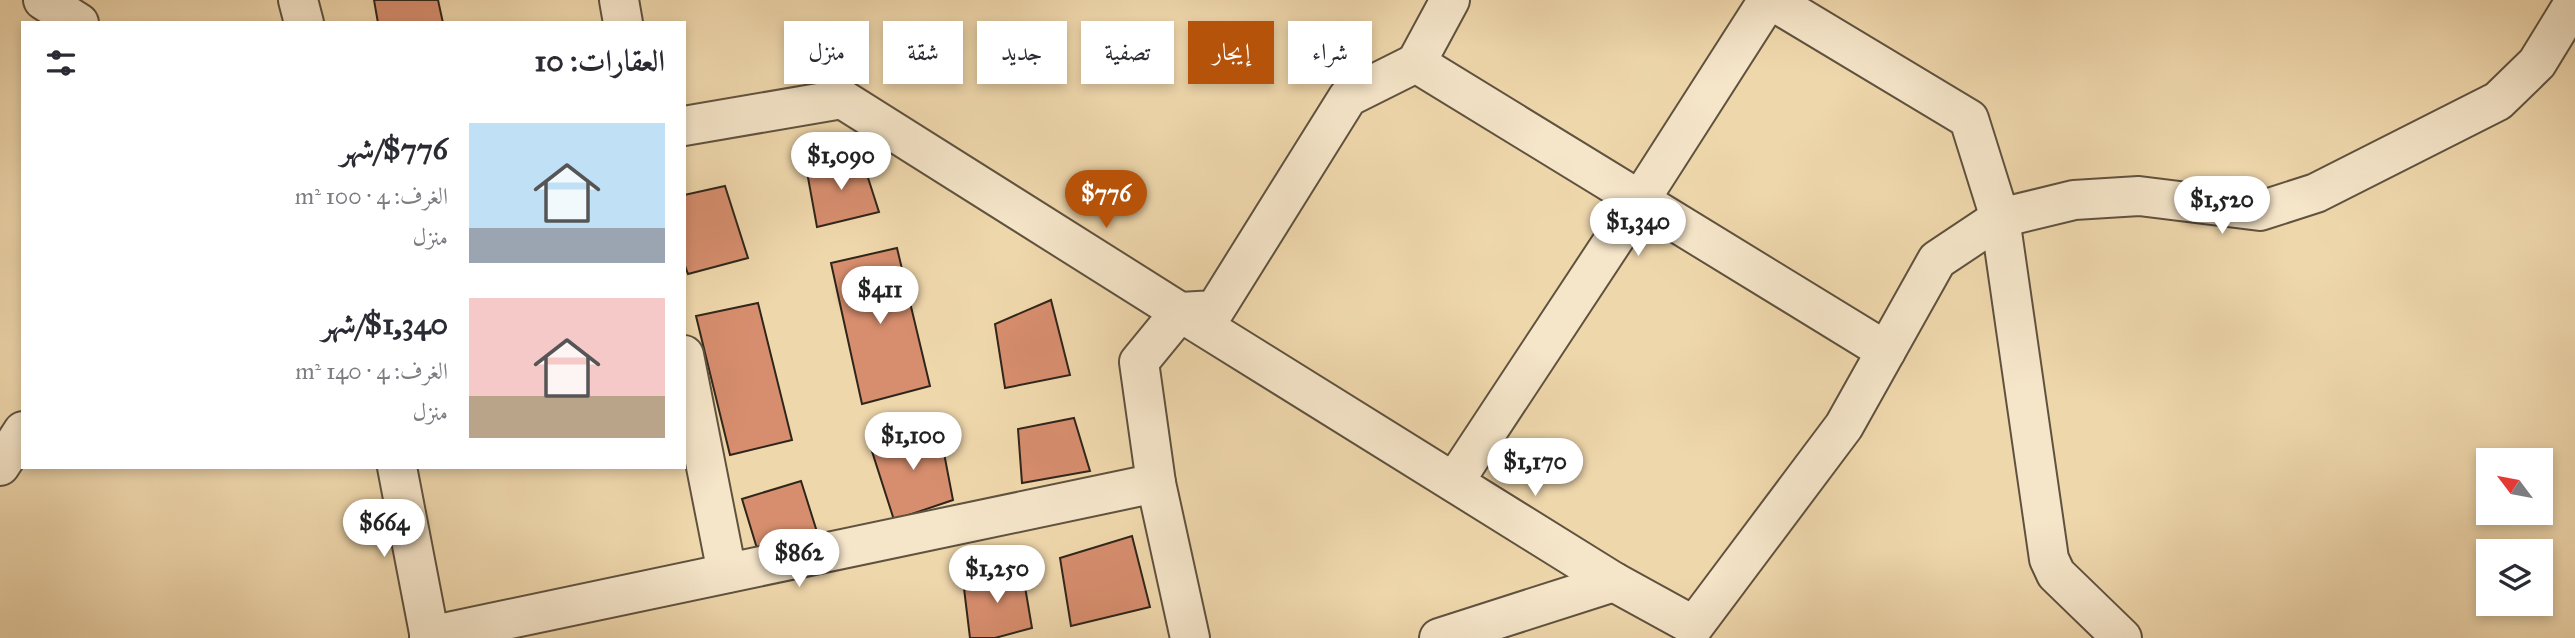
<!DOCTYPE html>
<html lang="ar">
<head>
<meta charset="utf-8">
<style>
  body { margin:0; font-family:"IM FELL Great Primer",Amiri,serif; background:#f7f7f7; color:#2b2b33; direction:rtl; height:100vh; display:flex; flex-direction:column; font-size:26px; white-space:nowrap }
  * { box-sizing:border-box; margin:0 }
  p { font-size:23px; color:#7c7c81 }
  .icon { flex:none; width:38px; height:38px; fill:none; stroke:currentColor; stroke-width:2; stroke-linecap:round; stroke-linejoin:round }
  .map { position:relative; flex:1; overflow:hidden; direction:ltr }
  .drawer { position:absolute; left:21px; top:21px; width:665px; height:448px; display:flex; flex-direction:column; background:#fff; border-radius:0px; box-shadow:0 4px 10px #0003; direction:rtl }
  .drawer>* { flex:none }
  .guide { position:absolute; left:707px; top:21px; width:665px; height:63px; direction:rtl; display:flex; gap:14px }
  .needle { width:46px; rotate:302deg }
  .controls { position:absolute; left:2476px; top:448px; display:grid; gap:14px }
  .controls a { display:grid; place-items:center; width:77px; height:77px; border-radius:0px; background:#fff; box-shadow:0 4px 10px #0003; font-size:35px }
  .price { position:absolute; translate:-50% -60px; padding:0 16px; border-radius:24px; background:#fff; color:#222; font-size:23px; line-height:46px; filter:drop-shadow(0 2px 4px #0008) }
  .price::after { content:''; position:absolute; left:50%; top:42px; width:21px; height:16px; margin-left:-10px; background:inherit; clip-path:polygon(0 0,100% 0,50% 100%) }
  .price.on { background:#b45309; color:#fff }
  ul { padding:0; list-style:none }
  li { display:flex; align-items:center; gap:21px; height:175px; padding:0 21px }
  li span { display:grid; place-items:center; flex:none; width:196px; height:140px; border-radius:0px; color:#555 }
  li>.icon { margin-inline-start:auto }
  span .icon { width:84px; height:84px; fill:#fffc; stroke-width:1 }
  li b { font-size:30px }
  h2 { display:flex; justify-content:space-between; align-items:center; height:84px; padding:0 21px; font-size:30px }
  .chip { padding:0 24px; border-radius:0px; background:#fff; box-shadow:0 4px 10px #0003; font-size:24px; line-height:63px }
  .chip.on { background:#b45309; color:#fff }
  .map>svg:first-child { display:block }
  .building { fill:#d78e6e; stroke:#2f261b; stroke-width:2 }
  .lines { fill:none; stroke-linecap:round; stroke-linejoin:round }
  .minor-casing { stroke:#5f523f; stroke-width:42 }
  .minor { stroke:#f5e5c9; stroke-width:38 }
</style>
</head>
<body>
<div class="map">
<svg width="2575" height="638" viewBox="0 0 2575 638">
  <rect width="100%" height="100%" fill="#efd7ac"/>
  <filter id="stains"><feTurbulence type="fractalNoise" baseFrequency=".00286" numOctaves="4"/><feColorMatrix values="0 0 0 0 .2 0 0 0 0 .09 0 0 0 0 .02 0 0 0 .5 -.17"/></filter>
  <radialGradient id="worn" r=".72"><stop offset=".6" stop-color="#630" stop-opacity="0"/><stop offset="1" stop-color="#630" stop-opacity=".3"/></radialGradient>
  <g class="building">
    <path d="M374,0H438L443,23H378Z"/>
    <path d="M861,156L879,212L817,227L807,172Z"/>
    <path d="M725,186L748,258L688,274L684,263V195Z"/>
    <path d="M897,248L930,386L862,404L831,263Z"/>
    <path d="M1051,300L1070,375L1005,388L995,324Z"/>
    <path d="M758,303L792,440L730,455L696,316Z"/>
    <path d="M1074,418L1090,471L1022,483L1018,429Z"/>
    <path d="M939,427L953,500L894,520L869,442Z"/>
    <path d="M801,481L818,535L759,555L742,499Z"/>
    <path d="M1132,536L1150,607L1071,626L1060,558Z"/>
    <path d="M1022,569L1032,628L995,638H970L963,580Z"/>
  </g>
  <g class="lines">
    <g class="minor-casing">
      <g id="minor">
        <path d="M43,0L79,23"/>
        <path d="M298,0L304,23"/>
        <path d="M619,0L623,23"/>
        <path d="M1771,0L1969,119L2000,218L2049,559L2056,574L2122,638"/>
        <path d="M1416,63L1450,0"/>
        <path d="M684,126L842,99L1180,312L1139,362L1156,483L1190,638"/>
        <path d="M1180,312L1614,582L1694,626L1844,426L1937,260L2000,218L2074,200L2139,196L2260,211L2316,193L2498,101L2537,63L2575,1"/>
        <path d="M1180,312L1215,310L1348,97L1416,63L1886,351"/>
        <path d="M684,355L727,573"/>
        <path d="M0,466L23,431"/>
        <path d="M397,467L430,638"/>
        <path d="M1454,482L1640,200L1768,0"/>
        <path d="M429,636L1156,483"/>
        <path d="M1439,638L1614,582"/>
      </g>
    </g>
    <use href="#minor" class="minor"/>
  </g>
  <rect width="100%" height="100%" filter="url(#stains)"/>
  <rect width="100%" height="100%" fill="url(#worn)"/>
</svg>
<div class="controls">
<a><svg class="needle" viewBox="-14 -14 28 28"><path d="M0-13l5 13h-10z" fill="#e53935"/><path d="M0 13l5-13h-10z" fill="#7c7c81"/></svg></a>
<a><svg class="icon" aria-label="layers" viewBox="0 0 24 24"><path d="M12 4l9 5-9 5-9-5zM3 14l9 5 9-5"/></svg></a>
</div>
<b class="price" style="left:841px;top:192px">$1,090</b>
<b class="price on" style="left:1106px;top:230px">$776</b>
<b class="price" style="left:2222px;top:236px">$1,520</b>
<b class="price" style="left:1638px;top:258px">$1,340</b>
<b class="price" style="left:880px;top:326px">$411</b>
<b class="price" style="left:913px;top:472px">$1,100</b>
<b class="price" style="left:1535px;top:498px">$1,170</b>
<b class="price" style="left:384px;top:559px">$664</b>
<b class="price" style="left:799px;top:589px">$862</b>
<b class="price" style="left:997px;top:605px">$1,250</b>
<div class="guide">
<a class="chip">شراء</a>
<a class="chip on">إيجار</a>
<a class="chip">تصفية</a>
<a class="chip">جديد</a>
<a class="chip">شقة</a>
<a class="chip">منزل</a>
</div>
<section class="drawer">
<h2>العقارات: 10<svg class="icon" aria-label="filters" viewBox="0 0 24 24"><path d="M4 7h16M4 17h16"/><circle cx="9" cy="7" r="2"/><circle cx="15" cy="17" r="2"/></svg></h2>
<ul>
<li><span style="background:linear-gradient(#bfe0f5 75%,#9aa5b1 0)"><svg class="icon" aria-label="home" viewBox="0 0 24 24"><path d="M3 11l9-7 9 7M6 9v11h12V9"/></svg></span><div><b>$776/شهر</b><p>الغرف: 4 · 100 m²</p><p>منزل</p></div></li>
<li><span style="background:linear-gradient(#f6c9c9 70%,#b9a48a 0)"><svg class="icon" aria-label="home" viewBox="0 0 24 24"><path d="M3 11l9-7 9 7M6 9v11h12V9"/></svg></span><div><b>$1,340/شهر</b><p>الغرف: 4 · 140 m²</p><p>منزل</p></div></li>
</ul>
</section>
</div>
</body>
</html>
